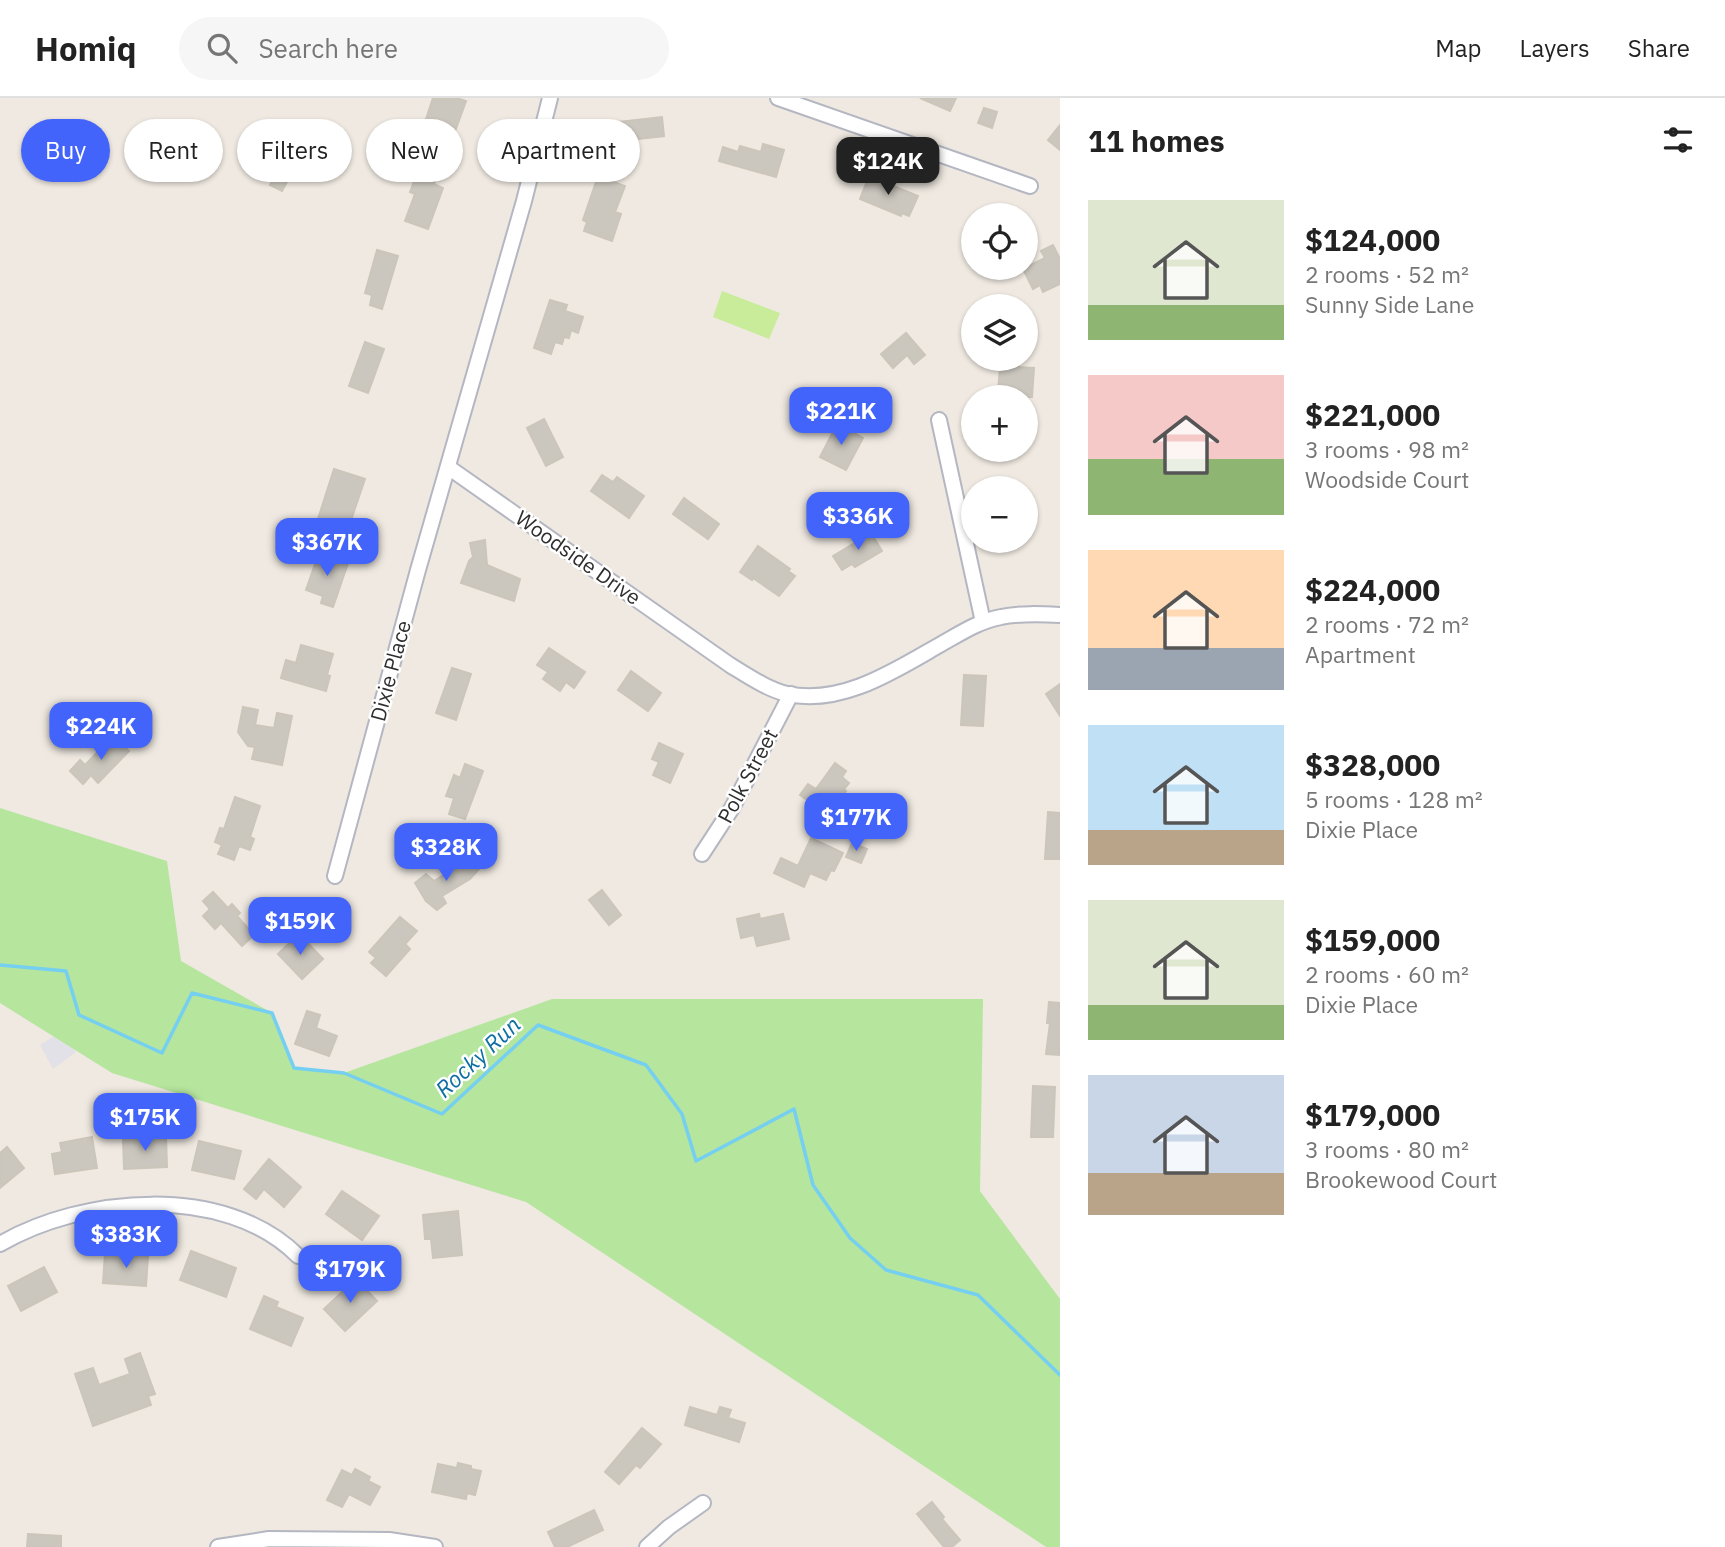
<!DOCTYPE html>
<html lang="en">
<head>
<meta charset="utf-8">
<style>
  body { margin:0; font-family:"IBM Plex Sans",sans-serif; background:#f6f6f6; color:#222; height:100vh; display:flex; flex-direction:column; font-size:26px; white-space:nowrap }
  * { box-sizing:border-box; margin:0 }
  p { font-size:23px; color:#767676 }
  .icon { flex:none; width:38px; height:38px; fill:none; stroke:currentColor; stroke-width:2; stroke-linecap:round; stroke-linejoin:round }
  .map { position:relative; flex:1; overflow:hidden }
  .side { display:flex; flex-direction:column; background:#fff; width:665px }
  .side>* { flex:none }
  .top-card { position:absolute; left:21px; top:21px; width:665px; height:63px; display:flex; gap:14px }
  .fabs { position:absolute; left:961px; top:105px; display:grid; gap:14px }
  .fabs a { display:grid; place-items:center; width:77px; height:77px; border-radius:50%; background:#fff; box-shadow:0 2px 5px #0004; font-size:35px }
  .price { position:absolute; translate:-50% -60px; padding:0 16px; border-radius:14px; background:#4264fb; color:#fff; font-size:23px; line-height:46px; filter:drop-shadow(0 2px 4px #0008) }
  .price::after { content:''; position:absolute; left:50%; top:42px; width:21px; height:16px; margin-left:-10px; background:inherit; clip-path:polygon(0 0,100% 0,50% 100%) }
  .price.selected { background:#222; color:#fff }
  ul { padding:0; list-style:none }
  li { display:flex; align-items:center; gap:21px; height:175px; padding:0 28px }
  li span { display:grid; place-items:center; flex:none; width:196px; height:140px; border-radius:0px; color:#555 }
  li>.icon { margin-inline-start:auto }
  span .icon { width:84px; height:84px; fill:#fffc; stroke-width:1 }
  li b { font-size:30px }
  h2 { display:flex; justify-content:space-between; align-items:center; height:84px; padding:0 28px; font-size:30px }
  .chip { padding:0 24px; border-radius:32px; background:#fff; box-shadow:0 2px 5px #0004; font-size:24px; line-height:63px }
  .chip.selected { background:#4264fb; color:#fff }
  header { display:flex; align-items:center; gap:42px; box-sizing:border-box; height:98px; padding:0 35px; background:#fff; border-bottom:2px solid #e0e0e0 }
  header strong { font-size:33px }
  nav { display:flex; gap:38px; margin-inline-start:auto; font-size:24px }
  .search { width:490px; height:63px; background:#f6f6f6; display:flex; align-items:center; gap:18px; box-sizing:border-box; padding:0 24px; border-radius:38px; color:#767676; font-size:26px }
  main { display:flex; flex:1; min-height:0 }
  .map>svg:first-child { display:block }
  .industrial { fill:#e3e1e8 }
  .green { fill:#b6e59e }
  .pitch { fill:#c9ec9a }
  .lines { fill:none; stroke-linecap:round; stroke-linejoin:round }
  .stream { stroke:#75cff0; stroke-width:3.5 }
  .building { fill:#cbc7bf; stroke:#cbc5ba; stroke-width:2 }
  .minor-casing { stroke:#b4b7c1; stroke-width:18 }
  .minor { stroke:#fff; stroke-width:14 }
  .labels { text-anchor:middle; stroke-width:5; stroke-linejoin:round; paint-order:stroke }
  .street-label { font-size:21px; fill:#2e2e2e; stroke:#fff }
  .water-label { font-size:23px; font-style:italic; fill:#0d6fa3; stroke:#fff }
</style>
</head>
<body>
<header>
<strong>Homiq</strong>
<div class="search"><svg class="icon" aria-label="search" viewBox="0 0 24 24"><circle cx="10" cy="10" r="6"/><path d="M15 15l6 6"/></svg>Search here</div>
<nav><a>Map</a><a>Layers</a><a>Share</a></nav>
</header>
<main>
<div class="map">
<svg width="1060" height="1449" viewBox="0 0 1060 1449">
  <rect width="100%" height="100%" fill="#efe9e1"/>
  <path class="industrial" d="M62,933L76,954L53,971L40,947Z"/>
  <path class="green" d="M0,710L167,763L181,863L272,915L294,970L344,975L552,901H983L980,1093L1060,1201V1449H1046L526,1104L112,975L0,905Z"/>
  <path class="pitch" d="M722,193L780,215L769,241L713,219Z"/>
  <g class="lines">
    <path class="stream" d="M0,867L66,873L79,917L162,955L192,895L272,915L294,970L344,975L442,1016L538,927L646,967L682,1016L696,1063L794,1011L813,1087L850,1140L886,1172L978,1197L1060,1277"/>
  </g>
  <g class="building">
    <path d="M433,0H457L466,3L450,47L426,39L430,29L424,27Z"/>
    <path d="M920,0H956L950,13Z"/>
    <path d="M984,10L997,14L992,30L978,25Z"/>
    <path d="M662,19L664,38L621,43L619,24Z"/>
    <path d="M1060,27V52L1048,42Z"/>
    <path d="M258,41L299,62L282,93L270,87L274,80L246,65Z"/>
    <path d="M763,46L784,52L776,79L719,63L723,49L738,54L740,48L761,54Z"/>
    <path d="M426,71L438,76L434,86L443,90L428,131L405,123L415,96L410,94L415,81L421,84Z"/>
    <path d="M598,78L625,88L615,114L621,116L612,143L584,133L587,124L583,122Z"/>
    <path d="M869,78L918,98L909,118L902,115L901,118L860,101Z"/>
    <path d="M1053,147L1060,161V186L1043,194L1040,187L1033,191L1023,171L1045,160L1041,153Z"/>
    <path d="M377,152L398,158L382,211L370,207L372,197L365,195Z"/>
    <path d="M550,202L567,207L565,213L583,219L578,235L571,232L569,240L564,239L562,246L555,244L551,256L534,250Z"/>
    <path d="M906,235L925,257L914,266L907,257L893,270L881,256Z"/>
    <path d="M365,244L384,251L368,295L349,288Z"/>
    <path d="M1000,268L1034,270L1032,299H1017L1018,295L998,294Z"/>
    <path d="M544,321L563,359L546,368L527,330Z"/>
    <path d="M837,326L863,340L846,372L820,359Z"/>
    <path d="M334,371L365,381L347,434L317,424Z"/>
    <path d="M602,377L613,384L617,379L644,398L629,420L591,393Z"/>
    <path d="M684,400L719,426L708,441L673,416Z"/>
    <path d="M871,435L882,453L855,469L852,466L842,472L833,458Z"/>
    <path d="M485,442L487,467L520,481L514,503L461,485L469,463L473,459L470,445Z"/>
    <path d="M758,448L790,471L788,473L795,478L779,498L753,480L752,482L740,474Z"/>
    <path d="M319,455L348,465L333,509L321,505L323,498L306,492Z"/>
    <path d="M301,547L333,556L327,577L330,578L326,593L281,580L286,562L296,565Z"/>
    <path d="M549,550L585,574L574,590L566,584L560,593L543,581L548,574L537,567Z"/>
    <path d="M452,570L471,576L456,622L436,615Z"/>
    <path d="M631,573L661,595L648,613L618,592Z"/>
    <path d="M964,577L986,578L983,628L961,627Z"/>
    <path d="M1060,586V618L1046,596Z"/>
    <path d="M243,609L258,612L255,627L274,630L277,615L292,618L282,667L252,661L255,649L248,648L238,634Z"/>
    <path d="M113,638L129,653L98,685L91,677L83,686L70,673L80,662L85,667Z"/>
    <path d="M659,645L683,656L670,685L653,677L659,664L652,661Z"/>
    <path d="M835,665L846,673L842,679L849,685L844,691L846,693L829,717L800,697L808,686L816,691Z"/>
    <path d="M465,666L483,673L465,721L449,716L454,700L446,698L454,677L460,680Z"/>
    <path d="M235,699L260,708L250,739L254,741L250,752L239,748L234,762L218,756L222,747L215,744L220,730L224,731Z"/>
    <path d="M1048,714L1060,715V761H1045Z"/>
    <path d="M811,740L843,755L834,773L831,772L826,782L810,775L804,789L774,775L781,760L798,768Z"/>
    <path d="M852,745L867,751L861,765L846,759Z"/>
    <path d="M467,760L480,770L470,781L442,798L446,805L437,812L426,803L415,785L426,776L434,783L458,768Z"/>
    <path d="M602,792L621,817L609,827L589,802Z"/>
    <path d="M213,794L228,810L232,806L240,815L237,818L254,837L242,848L221,825L215,831L203,818L210,811L203,803Z"/>
    <path d="M759,816L760,821L783,816L789,841L757,848L754,837L741,840L737,821Z"/>
    <path d="M400,819L417,833L405,846L410,851L386,878L371,865L376,860L369,854Z"/>
    <path d="M299,836L323,861L302,881L278,856Z"/>
    <path d="M1049,904L1060,905V957L1046,956L1050,925H1047Z"/>
    <path d="M307,913L320,917L316,930L337,938L329,958L295,946Z"/>
    <path d="M1033,988L1055,989L1053,1039H1031Z"/>
    <path d="M92,1039L97,1070L55,1076L52,1056L62,1054L60,1045Z"/>
    <path d="M166,1039L167,1069L124,1071L123,1041Z"/>
    <path d="M199,1043L241,1053L234,1081L192,1072Z"/>
    <path d="M7,1049L24,1070L0,1090V1055Z"/>
    <path d="M269,1061L301,1089L284,1109L264,1091L256,1101L244,1091Z"/>
    <path d="M342,1093L379,1118L362,1142L326,1116Z"/>
    <path d="M458,1113L462,1157L433,1160L431,1141H425L423,1117Z"/>
    <path d="M191,1153L236,1170L226,1199L180,1182Z"/>
    <path d="M105,1155L148,1158L146,1188L103,1185Z"/>
    <path d="M44,1169L57,1194L21,1213L8,1188Z"/>
    <path d="M356,1181L377,1203L345,1233L324,1211Z"/>
    <path d="M264,1198L278,1204L276,1209L303,1220L291,1248L250,1231Z"/>
    <path d="M140,1255L155,1296L148,1298L151,1307L93,1328L75,1276L93,1270L99,1287L130,1276L125,1261Z"/>
    <path d="M690,1309L717,1317L720,1309L731,1312L728,1320L745,1325L739,1344L685,1327Z"/>
    <path d="M642,1330L661,1346L640,1370L636,1367L619,1386L605,1374Z"/>
    <path d="M458,1365L471,1368V1371L481,1373L475,1397L467,1395L466,1401L432,1394L438,1366L457,1370Z"/>
    <path d="M355,1371L370,1379L368,1383L380,1389L370,1407L349,1396L342,1409L327,1402L342,1372L352,1377Z"/>
    <path d="M932,1404L944,1419L942,1421L960,1442L952,1449H944L917,1416Z"/>
    <path d="M594,1412L603,1432L567,1449H555L548,1434Z"/>
    <path d="M28,1436L61,1438V1449H27Z"/>
  </g>
  <g class="lines">
    <g class="minor-casing">
      <g id="minor">
        <path d="M778,0L1030,88"/>
        <path d="M939,322L983,524"/>
        <path d="M448,369L730,567C748,578 767,591 787,596C843,608 897,571 943,545C961,535 979,523 1001,519C1020,515 1041,516 1060,517"/>
        <path d="M702,756L732,710L791,596"/>
        <path d="M335,778L418,472L524,103L550,0"/>
        <path d="M0,1146C82,1098 225,1085 298,1158"/>
        <path d="M218,1449L269,1441L389,1442L435,1449"/>
        <path d="M647,1449L669,1429L703,1405"/>
      </g>
    </g>
    <use href="#minor" class="minor"/>
  </g>
  <g class="labels">
    <g class="street-label">
      <text transform="translate(578 460) rotate(35)" y="7">Woodside Drive</text>
      <text transform="translate(391 573) rotate(-75)" y="7">Dixie Place</text>
      <text transform="translate(748 678) rotate(-62)" y="7">Polk Street</text>
    </g>
    <g class="water-label">
      <text transform="translate(478 959) rotate(-43)" y="8">Rocky Run</text>
    </g>
  </g>
</svg>
<div class="fabs">
<a><svg class="icon" aria-label="locate" viewBox="0 0 24 24"><circle cx="12" cy="12" r="6"/><path d="M12 2v4M12 18v4M2 12h4M18 12h4"/></svg></a>
<a><svg class="icon" aria-label="layers" viewBox="0 0 24 24"><path d="M12 4l9 5-9 5-9-5zM3 14l9 5 9-5"/></svg></a>
<a>+</a>
<a>−</a>
</div>
<b class="price selected" style="left:888px;top:99px">$124K</b>
<b class="price" style="left:841px;top:349px">$221K</b>
<b class="price" style="left:858px;top:454px">$336K</b>
<b class="price" style="left:327px;top:480px">$367K</b>
<b class="price" style="left:101px;top:664px">$224K</b>
<b class="price" style="left:856px;top:755px">$177K</b>
<b class="price" style="left:446px;top:785px">$328K</b>
<b class="price" style="left:300px;top:859px">$159K</b>
<b class="price" style="left:145px;top:1055px">$175K</b>
<b class="price" style="left:126px;top:1172px">$383K</b>
<b class="price" style="left:350px;top:1207px">$179K</b>
<div class="top-card">
<a class="chip selected">Buy</a>
<a class="chip">Rent</a>
<a class="chip">Filters</a>
<a class="chip">New</a>
<a class="chip">Apartment</a>
</div>
</div>
<section class="side">
<h2>11 homes<svg class="icon" aria-label="filters" viewBox="0 0 24 24"><path d="M4 7h16M4 17h16"/><circle cx="9" cy="7" r="2"/><circle cx="15" cy="17" r="2"/></svg></h2>
<ul>
<li><span style="background:linear-gradient(#dfe7d0 75%,#8fb573 0)"><svg class="icon" aria-label="home" viewBox="0 0 24 24"><path d="M3 11l9-7 9 7M6 9v11h12V9"/></svg></span><div><b>$124,000</b><p>2 rooms · 52 m²</p><p>Sunny Side Lane</p></div></li>
<li><span style="background:linear-gradient(#f6c9c9 60%,#8fb573 0)"><svg class="icon" aria-label="home" viewBox="0 0 24 24"><path d="M3 11l9-7 9 7M6 9v11h12V9"/></svg></span><div><b>$221,000</b><p>3 rooms · 98 m²</p><p>Woodside Court</p></div></li>
<li><span style="background:linear-gradient(#ffd9b3 70%,#9aa5b1 0)"><svg class="icon" aria-label="home" viewBox="0 0 24 24"><path d="M3 11l9-7 9 7M6 9v11h12V9"/></svg></span><div><b>$224,000</b><p>2 rooms · 72 m²</p><p>Apartment</p></div></li>
<li><span style="background:linear-gradient(#bfe0f5 75%,#b9a48a 0)"><svg class="icon" aria-label="home" viewBox="0 0 24 24"><path d="M3 11l9-7 9 7M6 9v11h12V9"/></svg></span><div><b>$328,000</b><p>5 rooms · 128 m²</p><p>Dixie Place</p></div></li>
<li><span style="background:linear-gradient(#dfe7d0 75%,#8fb573 0)"><svg class="icon" aria-label="home" viewBox="0 0 24 24"><path d="M3 11l9-7 9 7M6 9v11h12V9"/></svg></span><div><b>$159,000</b><p>2 rooms · 60 m²</p><p>Dixie Place</p></div></li>
<li><span style="background:linear-gradient(#c9d6e8 70%,#b9a48a 0)"><svg class="icon" aria-label="home" viewBox="0 0 24 24"><path d="M3 11l9-7 9 7M6 9v11h12V9"/></svg></span><div><b>$179,000</b><p>3 rooms · 80 m²</p><p>Brookewood Court</p></div></li>
</ul>
</section>
</main>
</body>
</html>
